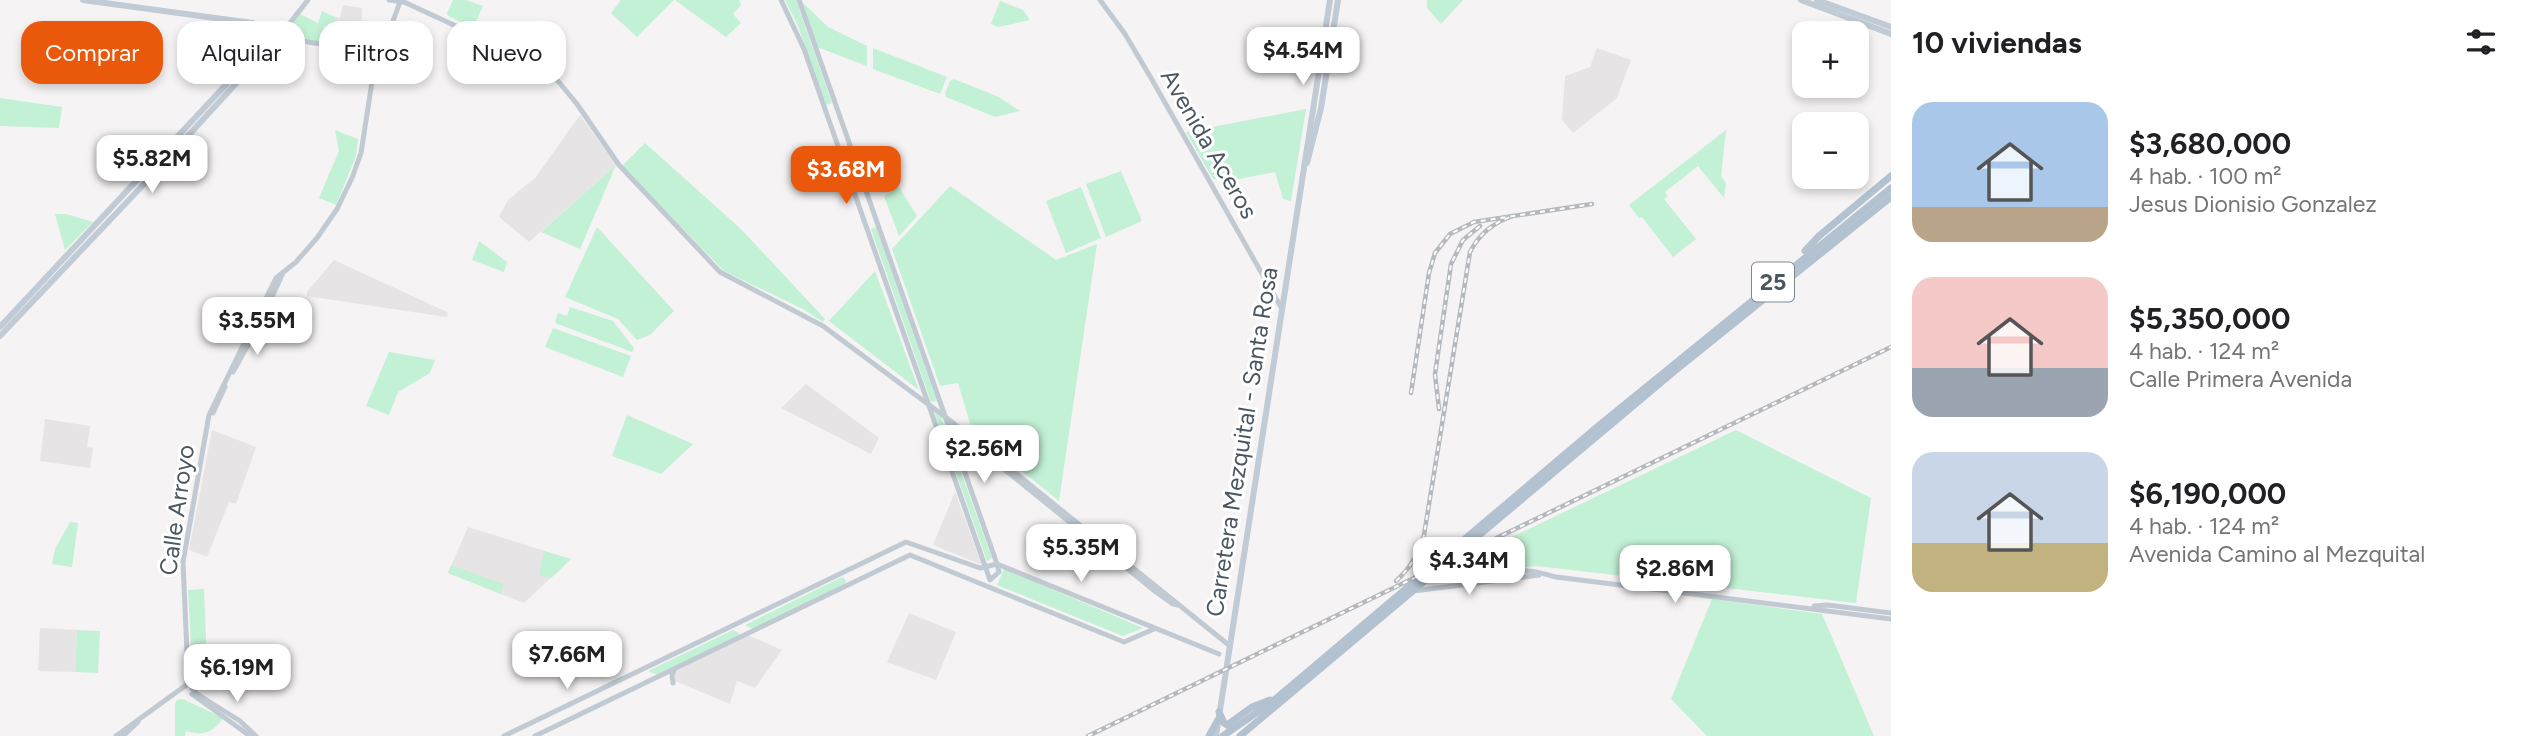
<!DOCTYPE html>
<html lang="es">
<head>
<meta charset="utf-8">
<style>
  body { margin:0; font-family:Figtree,sans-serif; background:#f6f6f6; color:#202124; height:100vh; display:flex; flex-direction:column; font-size:26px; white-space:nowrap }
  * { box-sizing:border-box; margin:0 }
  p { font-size:23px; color:#757577 }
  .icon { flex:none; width:38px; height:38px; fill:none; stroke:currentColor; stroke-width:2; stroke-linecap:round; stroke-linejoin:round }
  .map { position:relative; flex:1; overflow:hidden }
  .drawer { display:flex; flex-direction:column; background:#fff; width:630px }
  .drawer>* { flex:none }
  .banner { position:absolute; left:21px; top:21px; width:665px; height:63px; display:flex; gap:14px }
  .controls { position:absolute; left:1792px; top:21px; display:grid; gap:14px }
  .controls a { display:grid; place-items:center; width:77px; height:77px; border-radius:14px; background:#fff; box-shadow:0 4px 10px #0003; font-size:35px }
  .price { position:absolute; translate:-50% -60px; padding:0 16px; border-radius:14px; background:#fff; color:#222; font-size:23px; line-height:46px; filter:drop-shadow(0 2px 4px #0008) }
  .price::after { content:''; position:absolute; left:50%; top:42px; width:21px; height:16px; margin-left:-10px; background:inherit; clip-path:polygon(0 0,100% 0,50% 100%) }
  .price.current { background:#ea580c; color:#fff }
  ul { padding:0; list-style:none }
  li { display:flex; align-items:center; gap:21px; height:175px; padding:0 21px }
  li span { display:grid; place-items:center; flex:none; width:196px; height:140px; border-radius:21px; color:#555 }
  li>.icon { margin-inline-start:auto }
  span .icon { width:84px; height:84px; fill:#fffc; stroke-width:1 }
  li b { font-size:30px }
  h2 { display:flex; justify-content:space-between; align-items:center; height:84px; padding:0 21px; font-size:30px }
  .pill { padding:0 24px; border-radius:21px; background:#fff; box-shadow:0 4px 10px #0003; font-size:24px; line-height:63px }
  .pill.current { background:#ea580c; color:#fff }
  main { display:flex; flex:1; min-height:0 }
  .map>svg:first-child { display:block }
  .education { fill:#e6e4e5 }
  .green { fill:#c3f1d5 }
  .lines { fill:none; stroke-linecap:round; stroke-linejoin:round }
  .tertiary { stroke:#c1cad2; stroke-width:5 }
  .secondary { stroke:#c1cbd6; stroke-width:6 }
  .primary { stroke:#b3c2d1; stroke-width:7 }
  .rail-casing { stroke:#b5b8bd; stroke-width:4.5 }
  .rail { stroke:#fff; stroke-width:2; stroke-dasharray:5; stroke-linecap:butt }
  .labels { text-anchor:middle; stroke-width:6; stroke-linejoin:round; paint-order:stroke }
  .shield { fill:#fff; stroke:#808990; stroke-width:2 }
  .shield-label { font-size:23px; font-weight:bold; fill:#4a5661 }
  .street-label { font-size:24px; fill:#4a5661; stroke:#fff }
</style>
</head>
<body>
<main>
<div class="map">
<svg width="1891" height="736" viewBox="0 0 1891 736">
  <rect width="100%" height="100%" fill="#f5f3f3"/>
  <g class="education">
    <path d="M343,5L362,8L361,43L334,42L335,17L340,18Z"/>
    <path d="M1597,48L1631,60L1617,98L1573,133L1562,120L1565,76L1590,67Z"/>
    <path d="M580,115L616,165L529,242L499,217L508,200L535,178Z"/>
    <path d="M334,260L447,312L448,315L446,317L307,296V292Z"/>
    <path d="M806,384L879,438L871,454L781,408Z"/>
    <path d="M45,419L90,426L87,447L93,448L90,468L40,461Z"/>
    <path d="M212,430L256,447L236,504L229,502L207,557L189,550Z"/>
    <path d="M955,492L982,565L933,545Z"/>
    <path d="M468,527L571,559L524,603L448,573Z"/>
    <path d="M909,613L956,632L936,680L887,662Z"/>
    <path d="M40,628L77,630L75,672L38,671Z"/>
    <path d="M748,635L782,650L755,688L737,681L730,704L675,681L674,672Z"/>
  </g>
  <g class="green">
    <path d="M453,0H466L483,6L473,28L448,16L447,13Z"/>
    <path d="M621,0H674L637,37L611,13Z"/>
    <path d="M675,0H739L741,5L733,14L741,23L726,37Z"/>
    <path d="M785,0H796L832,103L826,105L798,26Z"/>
    <path d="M1427,0H1463L1441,24L1427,8Z"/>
    <path d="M1000,1L1023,10L1030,20L998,27L991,24Z"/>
    <path d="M802,2L828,27L867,46V66L817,47Z"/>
    <path d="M322,11L335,17L334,42L310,41L287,30L300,14L318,23Z"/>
    <path d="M873,48L947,77L940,94L873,69Z"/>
    <path d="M954,79L999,97L1020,111L995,117L946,97L945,93L950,81Z"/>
    <path d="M0,98L62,107L59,128L0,126Z"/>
    <path d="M1306,109L1291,201L1283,199L1275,172L1239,179H1213L1186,132Z"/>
    <path d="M335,130L358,139L356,156L336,205L319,198L339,151Z"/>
    <path d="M1726,130L1721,176L1726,183L1724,198L1698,166L1665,192L1668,196L1664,199L1696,239L1673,257L1642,217L1639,218L1629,205Z"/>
    <path d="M645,143L741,229L825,319L823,322L803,309L724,271L622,166Z"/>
    <path d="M616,165L580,249L541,232Z"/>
    <path d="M1121,171L1142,221L1106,237L1086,184Z"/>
    <path d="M950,186L1056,260L1097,244L1059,501L972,430L958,383L940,386L892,249Z"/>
    <path d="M899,187L917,216L899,236L884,196Z"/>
    <path d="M1081,187L1101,238L1066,253L1046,201Z"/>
    <path d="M55,214H66L93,222L65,250Z"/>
    <path d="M597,227L674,311L650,335L637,340L618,319L565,297Z"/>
    <path d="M876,227L937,401L931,402L871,229Z"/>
    <path d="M479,241L507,262L504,272L472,260Z"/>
    <path d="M875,271L919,390L829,321Z"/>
    <path d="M570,307L613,321L634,348L632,352L555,323L558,313L567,316Z"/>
    <path d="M553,328L631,356L623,377L545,347Z"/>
    <path d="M389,352L435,360L430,373L398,392L389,415L366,406Z"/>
    <path d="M935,414H940L992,558L987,561Z"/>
    <path d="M627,415L693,444L661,474L612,456Z"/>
    <path d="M1736,430L1871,498L1856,603L1537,566L1459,574L1453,565Z"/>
    <path d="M70,522L78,523L72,567L52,564L55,549Z"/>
    <path d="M544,551L571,559L551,578L539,575Z"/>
    <path d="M451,565L504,584L501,594L448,573Z"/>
    <path d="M1004,569L1143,628L1123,636L997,585Z"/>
    <path d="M842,577L846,580L845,584L753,629L745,625Z"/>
    <path d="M204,589L207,665L193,678L188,590Z"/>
    <path d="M1712,599L1822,614L1874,736H1707L1671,699Z"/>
    <path d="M77,630L100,631L98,673L75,672Z"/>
    <path d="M733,630L739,633V636L658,675L648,671Z"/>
    <path d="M183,699L223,718C213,733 203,736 186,731L185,736H175V704L177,700Z"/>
  </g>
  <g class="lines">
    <g class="tertiary">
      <path d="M308,0L282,33C320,52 346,39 383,50"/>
      <path d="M389,0L404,2L534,62L558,81L577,104L619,165L720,272L823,326L952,422L1230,646"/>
      <path d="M781,0L804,49L990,580L999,572L997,564L799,0"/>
      <path d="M1100,0L1125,34L1151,78L1282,309"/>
      <path d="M233,372L259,325L282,275"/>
      <path d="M213,413L225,387"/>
      <path d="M950,421L962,435L1156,592L1173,604L1178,605"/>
      <path d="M997,564L1219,654"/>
      <path d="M1438,566C1469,594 1492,570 1528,571C1537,571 1547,575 1556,577L1891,619"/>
      <path d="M1414,591L1539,575"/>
      <path d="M1814,606L1827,605L1891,613"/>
      <path d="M673,683L672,675L674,670"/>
      <path d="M192,694L250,736"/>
      <path d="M116,736L189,683"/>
      <path d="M123,736L138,722"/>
      <path d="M256,736L240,721L197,694L192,688L188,676L183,562L209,415L276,278L296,262L317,238L337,209L352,178L361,153L373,75L400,2"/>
      <path d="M504,736L906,542L980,568L997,564"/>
      <path d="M535,736L910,555L1124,642L1154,629"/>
    </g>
    <g class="secondary">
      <path d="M1801,0L1891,34"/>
      <path d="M1817,0L1891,27"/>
      <path d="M252,23L258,34L259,48"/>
      <path d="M1307,163L1321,108L1338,0"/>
      <path d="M0,327L276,31"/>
      <path d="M0,336L144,184L282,33L252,23L83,0"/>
      <path d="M1216,736L1330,0"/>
    </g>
    <g class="primary">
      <path d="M1805,251L1819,236L1891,176"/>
      <path d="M1219,712L1224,723L1231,727"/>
      <path d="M1227,725L1252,707L1270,700"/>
      <path d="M1209,736L1218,720"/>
      <path d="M1223,736L1272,702L1602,423L1891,188"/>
      <path d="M1240,736L1677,369L1891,197"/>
    </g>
    <g class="rail-casing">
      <g id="rail">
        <path d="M1411,393L1429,273L1435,253L1450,234L1474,222L1592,204"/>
        <path d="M1439,409L1435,374L1451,264L1463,240L1480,226"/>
        <path d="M1396,581C1410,568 1420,553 1424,535L1470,252C1480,233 1493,223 1513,216"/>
        <path d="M1088,736L1891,347"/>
      </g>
    </g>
    <use href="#rail" class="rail"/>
  </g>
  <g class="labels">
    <rect class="shield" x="1752" y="262.5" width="42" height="39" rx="5"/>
    <g class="shield-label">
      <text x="1773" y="290">25</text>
    </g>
    <g class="street-label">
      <text transform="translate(1209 144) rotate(60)" y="8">Avenida Aceros</text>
      <text transform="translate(1242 442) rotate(-81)" y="8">Carretera Mezquital - Santa Rosa</text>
      <text transform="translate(177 510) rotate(-82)" y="8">Calle Arroyo</text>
    </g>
  </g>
</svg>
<div class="controls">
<a>+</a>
<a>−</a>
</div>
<b class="price" style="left:1303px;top:87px">$4.54M</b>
<b class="price" style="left:152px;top:195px">$5.82M</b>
<b class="price current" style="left:846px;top:206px">$3.68M</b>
<b class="price" style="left:257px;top:357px">$3.55M</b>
<b class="price" style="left:984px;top:485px">$2.56M</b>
<b class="price" style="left:1081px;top:584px">$5.35M</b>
<b class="price" style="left:1469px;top:597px">$4.34M</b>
<b class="price" style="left:1675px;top:605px">$2.86M</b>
<b class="price" style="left:567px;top:691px">$7.66M</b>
<b class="price" style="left:237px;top:704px">$6.19M</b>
<div class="banner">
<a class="pill current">Comprar</a>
<a class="pill">Alquilar</a>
<a class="pill">Filtros</a>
<a class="pill">Nuevo</a>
</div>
</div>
<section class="drawer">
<h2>10 viviendas<svg class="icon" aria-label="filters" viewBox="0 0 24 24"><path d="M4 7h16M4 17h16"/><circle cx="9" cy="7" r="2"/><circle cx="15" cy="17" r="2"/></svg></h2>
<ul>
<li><span style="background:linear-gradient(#a9c7e8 75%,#b9a48a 0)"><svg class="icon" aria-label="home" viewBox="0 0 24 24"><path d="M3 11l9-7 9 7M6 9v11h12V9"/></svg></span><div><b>$3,680,000</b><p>4 hab. · 100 m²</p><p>Jesus Dionisio Gonzalez</p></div></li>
<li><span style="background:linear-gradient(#f6c9c9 65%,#9aa5b1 0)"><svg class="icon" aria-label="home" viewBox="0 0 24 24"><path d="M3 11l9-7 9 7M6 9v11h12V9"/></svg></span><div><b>$5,350,000</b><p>4 hab. · 124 m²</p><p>Calle Primera Avenida</p></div></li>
<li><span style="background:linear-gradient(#c9d6e8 65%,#c2b280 0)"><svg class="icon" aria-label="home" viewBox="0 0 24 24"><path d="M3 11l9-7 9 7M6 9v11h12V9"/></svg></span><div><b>$6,190,000</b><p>4 hab. · 124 m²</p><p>Avenida Camino al Mezquital</p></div></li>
</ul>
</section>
</main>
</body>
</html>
